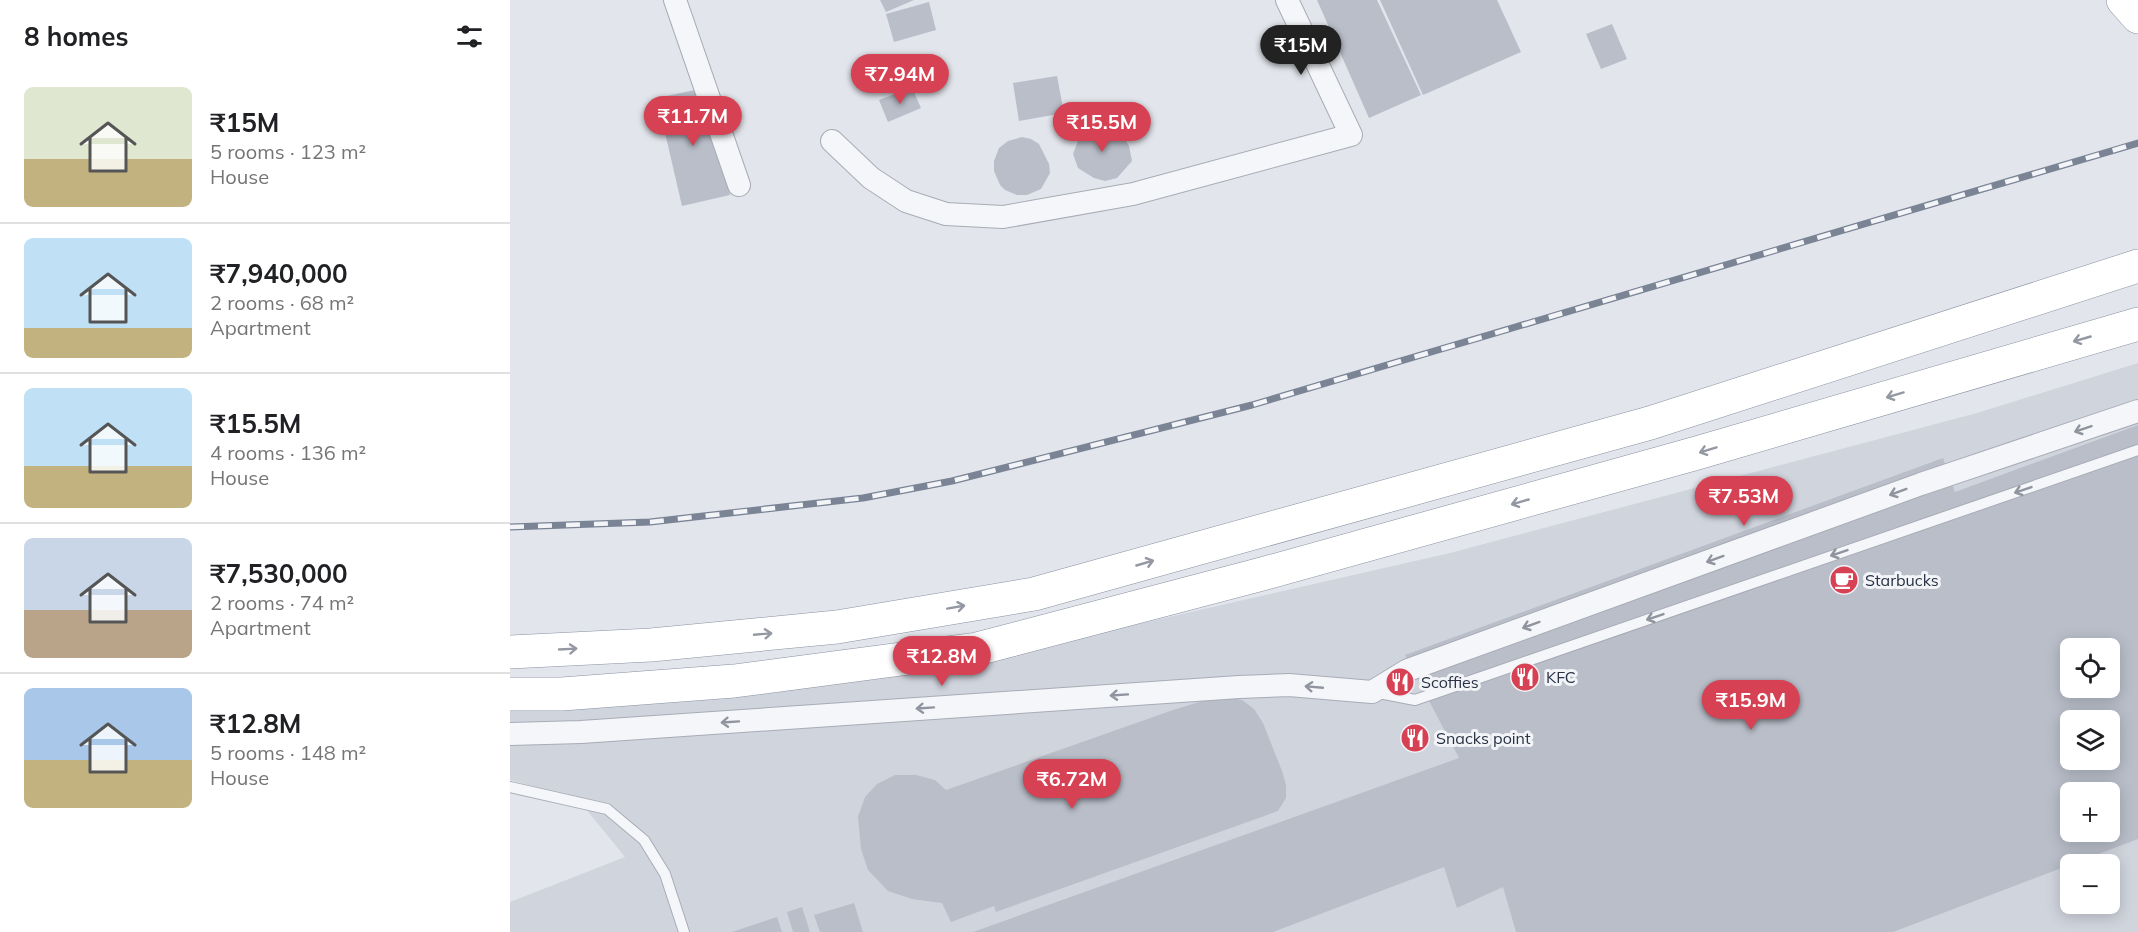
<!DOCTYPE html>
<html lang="en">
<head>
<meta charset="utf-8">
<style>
  body { margin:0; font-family:Mulish,sans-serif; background:#f6f6f6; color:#202124; height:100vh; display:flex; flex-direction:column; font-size:22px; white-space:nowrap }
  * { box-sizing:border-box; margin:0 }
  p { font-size:20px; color:#757577 }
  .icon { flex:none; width:33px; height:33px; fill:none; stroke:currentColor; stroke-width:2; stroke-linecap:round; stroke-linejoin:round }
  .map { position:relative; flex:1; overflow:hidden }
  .sheet { display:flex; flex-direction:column; background:#fff; width:510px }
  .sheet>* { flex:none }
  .tools { position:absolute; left:1550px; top:638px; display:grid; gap:12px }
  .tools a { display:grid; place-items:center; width:60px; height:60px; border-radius:9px; background:#fff; box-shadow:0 3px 15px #0003; font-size:30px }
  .price { position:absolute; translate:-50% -51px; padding:0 14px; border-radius:21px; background:#d64153; color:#fff; font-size:20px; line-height:39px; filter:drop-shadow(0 2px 3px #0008) }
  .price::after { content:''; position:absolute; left:50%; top:36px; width:18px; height:14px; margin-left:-9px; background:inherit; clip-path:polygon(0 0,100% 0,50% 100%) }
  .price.active { background:#222; color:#fff }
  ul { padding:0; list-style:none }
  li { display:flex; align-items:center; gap:18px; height:150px; padding:0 24px }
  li+li { border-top:2px solid #e0e0e0 }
  li span { display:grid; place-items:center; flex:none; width:168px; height:120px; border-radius:9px; color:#555 }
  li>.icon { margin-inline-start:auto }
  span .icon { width:72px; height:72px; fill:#fffc; stroke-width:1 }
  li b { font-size:26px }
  h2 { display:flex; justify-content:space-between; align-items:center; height:72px; padding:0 24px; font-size:26px }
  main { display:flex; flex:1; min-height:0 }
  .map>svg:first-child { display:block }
  .built { fill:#d0d4dd; fill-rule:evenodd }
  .building { fill:#b9bec9; fill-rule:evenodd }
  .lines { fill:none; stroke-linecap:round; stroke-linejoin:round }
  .service-casing { stroke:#a7acb6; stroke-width:12 }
  .minor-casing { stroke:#a7acb6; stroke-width:24 }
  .trunk-casing { stroke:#8892a2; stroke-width:34 }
  .service { stroke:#f5f6f9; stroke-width:10 }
  .minor { stroke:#f5f6f9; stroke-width:22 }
  .trunk { stroke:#fff; stroke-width:33 }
  .rail-casing { stroke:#7a8495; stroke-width:7 }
  .rail { stroke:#f2f4f8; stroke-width:4.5; stroke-dasharray:14; stroke-linecap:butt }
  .oneway { stroke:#9498a2 }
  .oneway2 { stroke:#8f949e }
  .labels { text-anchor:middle; stroke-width:6; stroke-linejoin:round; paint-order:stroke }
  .poi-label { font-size:16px; fill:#293244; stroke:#f2f4f8; text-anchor:start }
</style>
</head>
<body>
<main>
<section class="sheet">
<h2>8 homes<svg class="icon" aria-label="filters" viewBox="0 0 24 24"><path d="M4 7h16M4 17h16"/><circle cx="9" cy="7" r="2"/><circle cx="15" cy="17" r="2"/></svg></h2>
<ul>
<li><span style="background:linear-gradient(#dfe7d0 60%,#c2b280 0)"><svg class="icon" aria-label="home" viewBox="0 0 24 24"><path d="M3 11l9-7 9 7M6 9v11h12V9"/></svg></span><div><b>₹15M</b><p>5 rooms · 123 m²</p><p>House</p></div></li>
<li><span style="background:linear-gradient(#bfe0f5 75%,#c2b280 0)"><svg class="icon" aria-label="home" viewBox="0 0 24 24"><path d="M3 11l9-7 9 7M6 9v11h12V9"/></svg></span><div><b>₹7,940,000</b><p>2 rooms · 68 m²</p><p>Apartment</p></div></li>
<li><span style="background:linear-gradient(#bfe0f5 65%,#c2b280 0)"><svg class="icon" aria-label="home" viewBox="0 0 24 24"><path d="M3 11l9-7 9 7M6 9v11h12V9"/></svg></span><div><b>₹15.5M</b><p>4 rooms · 136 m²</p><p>House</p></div></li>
<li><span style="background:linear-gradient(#c9d6e8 60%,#b9a48a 0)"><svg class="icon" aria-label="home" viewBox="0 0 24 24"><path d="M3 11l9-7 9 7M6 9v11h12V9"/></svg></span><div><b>₹7,530,000</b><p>2 rooms · 74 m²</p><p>Apartment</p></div></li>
<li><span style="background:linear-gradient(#a9c7e8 60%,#c2b280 0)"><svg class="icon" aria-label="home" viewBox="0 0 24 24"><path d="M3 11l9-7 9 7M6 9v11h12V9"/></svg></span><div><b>₹12.8M</b><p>5 rooms · 148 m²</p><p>House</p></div></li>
</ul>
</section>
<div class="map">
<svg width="1628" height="932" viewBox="0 0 1628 932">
  <rect width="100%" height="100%" fill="#e2e5eb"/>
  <path class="built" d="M1628,363V932H0V902L115,857L67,798L0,780V680H129L536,645L940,553L1467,413ZM1560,648H1599V687H1560ZM1560,720H1599V759H1560ZM1560,792H1599V831H1560ZM1560,864H1599V903H1560Z"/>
  <g class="building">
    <path d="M370,0H404L376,12Z"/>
    <path d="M807,0H867L911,95L859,118Z"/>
    <path d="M870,0H987L1011,52L913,95Z"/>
    <path d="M419,2L426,30L384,42L376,14Z"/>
    <path d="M1102,24L1117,59L1091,69L1076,34Z"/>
    <path d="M547,76L554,113L509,121L503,83Z"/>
    <path d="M194,88L220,195L172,206L147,98Z"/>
    <path d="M402,88L411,108L378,122L369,100Z"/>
    <path d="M592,124L605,128L614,138L619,146L622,161L607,178L595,181L584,178L568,168L563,154L571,133L577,128Z"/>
    <path d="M512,137L521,139L529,144L539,164L540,173L531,189L517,195H507L495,190L490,185L484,171V161L489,148L498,141Z"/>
    <path d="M1628,425V839L1383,932H1006L993,887L947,908L934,867L763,932H463L949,758L895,655L1433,458L1445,492ZM1560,648H1599V687H1560ZM1560,720H1599V759H1560ZM1560,792H1599V831H1560Z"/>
    <path d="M714,697L732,700L744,709L753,723L772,771L776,785V798L768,811L486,912L484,906L441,922L432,903L402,899L378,891L358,870L351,849L348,817L355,797L367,784L385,775H406L425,780L436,790L663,710L699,699Z"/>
    <path d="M344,903L353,932H310L304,915Z"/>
    <path d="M292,907L300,932H283L277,912Z"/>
    <path d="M267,917L272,932H222Z"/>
  </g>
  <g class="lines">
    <g class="service-casing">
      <g id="service">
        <path d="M864,692L905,700L1628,450"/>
        <path d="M0,787L97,809L134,840L155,874L174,932"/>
      </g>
    </g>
    <g class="minor-casing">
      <g id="minor">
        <path d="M165,0L229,185"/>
        <path d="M322,141L361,178L396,201L436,214L493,217L623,194L841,135L777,0"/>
        <path d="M0,734L71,732L729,687L779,685L862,692L898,670L1411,484L1628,411"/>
      </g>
    </g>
    <g class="trunk-casing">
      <g id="trunk">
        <path d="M1613,0L1628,17"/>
        <path d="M0,652L141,645L327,627L524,594L1140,423L1628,266"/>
        <path d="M0,694H52L224,681L467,649L752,574L1187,453L1628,324"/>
      </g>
    </g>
    <use href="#service" class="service"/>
    <use href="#minor" class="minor"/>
    <use href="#trunk" class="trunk"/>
    <g class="rail-casing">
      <path id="rail" d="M0,527L140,522L353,498L442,481L742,405L1628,143"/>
    </g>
    <use href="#rail" class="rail"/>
  </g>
  <defs><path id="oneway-shaft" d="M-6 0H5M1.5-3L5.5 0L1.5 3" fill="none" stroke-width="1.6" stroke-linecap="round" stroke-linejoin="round" transform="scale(1.5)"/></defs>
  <g class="oneway">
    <use href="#oneway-shaft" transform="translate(1572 339) rotate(164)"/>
    <use href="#oneway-shaft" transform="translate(1385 395) rotate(163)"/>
    <use href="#oneway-shaft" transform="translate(1198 450) rotate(163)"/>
    <use href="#oneway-shaft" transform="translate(1010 502) rotate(164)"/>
    <use href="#oneway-shaft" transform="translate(635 563) rotate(-16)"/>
    <use href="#oneway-shaft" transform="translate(446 607) rotate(-10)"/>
    <use href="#oneway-shaft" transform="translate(253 634) rotate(-5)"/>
    <use href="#oneway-shaft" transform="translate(58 649) rotate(-3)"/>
  </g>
  <g class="oneway2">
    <use href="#oneway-shaft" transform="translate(1573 429) rotate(161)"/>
    <use href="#oneway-shaft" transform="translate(1513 490) rotate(161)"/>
    <use href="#oneway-shaft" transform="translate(1388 492) rotate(160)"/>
    <use href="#oneway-shaft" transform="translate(1329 553) rotate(161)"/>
    <use href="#oneway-shaft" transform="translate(1205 559) rotate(160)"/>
    <use href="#oneway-shaft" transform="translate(1145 617) rotate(161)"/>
    <use href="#oneway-shaft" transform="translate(1021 625) rotate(160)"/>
    <use href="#oneway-shaft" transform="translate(804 687) rotate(-175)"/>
    <use href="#oneway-shaft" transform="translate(609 695) rotate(176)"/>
    <use href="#oneway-shaft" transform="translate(415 708) rotate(176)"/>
    <use href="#oneway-shaft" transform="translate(220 722) rotate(176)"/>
  </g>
  <defs>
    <g id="cafe-disc" transform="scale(1.5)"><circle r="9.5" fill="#d64153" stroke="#f2f4f8"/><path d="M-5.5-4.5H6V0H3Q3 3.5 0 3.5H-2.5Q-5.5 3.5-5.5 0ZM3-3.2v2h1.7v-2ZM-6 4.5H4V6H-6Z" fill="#fff"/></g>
    <g id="restaurant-disc" transform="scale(1.5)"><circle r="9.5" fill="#d64153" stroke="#f2f4f8"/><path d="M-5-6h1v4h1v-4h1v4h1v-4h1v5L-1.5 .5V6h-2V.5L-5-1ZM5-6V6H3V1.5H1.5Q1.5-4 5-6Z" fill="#fff"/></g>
  </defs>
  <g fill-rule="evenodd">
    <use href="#cafe-disc" x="1334" y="580"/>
    <use href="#restaurant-disc" x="1015" y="677"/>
    <use href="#restaurant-disc" x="890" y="682"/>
    <use href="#restaurant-disc" x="905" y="738"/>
  </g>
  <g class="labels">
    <g class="poi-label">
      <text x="1355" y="586">Starbucks</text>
      <text x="1036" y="683">KFC</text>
      <text x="911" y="688">Scoffies</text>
      <text x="926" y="744">Snacks point</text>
    </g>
  </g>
</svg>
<div class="tools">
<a><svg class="icon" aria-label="locate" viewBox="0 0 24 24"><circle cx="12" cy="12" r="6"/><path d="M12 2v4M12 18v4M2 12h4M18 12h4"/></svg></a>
<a><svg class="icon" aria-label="layers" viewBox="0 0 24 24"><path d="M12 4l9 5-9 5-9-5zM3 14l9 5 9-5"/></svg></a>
<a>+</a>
<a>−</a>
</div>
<b class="price active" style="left:791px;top:76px">₹15M</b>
<b class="price" style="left:390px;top:105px">₹7.94M</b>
<b class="price" style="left:183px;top:147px">₹11.7M</b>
<b class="price" style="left:592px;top:153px">₹15.5M</b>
<b class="price" style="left:1234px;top:527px">₹7.53M</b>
<b class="price" style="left:432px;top:687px">₹12.8M</b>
<b class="price" style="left:1241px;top:731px">₹15.9M</b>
<b class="price" style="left:562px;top:810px">₹6.72M</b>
</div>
</main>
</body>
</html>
